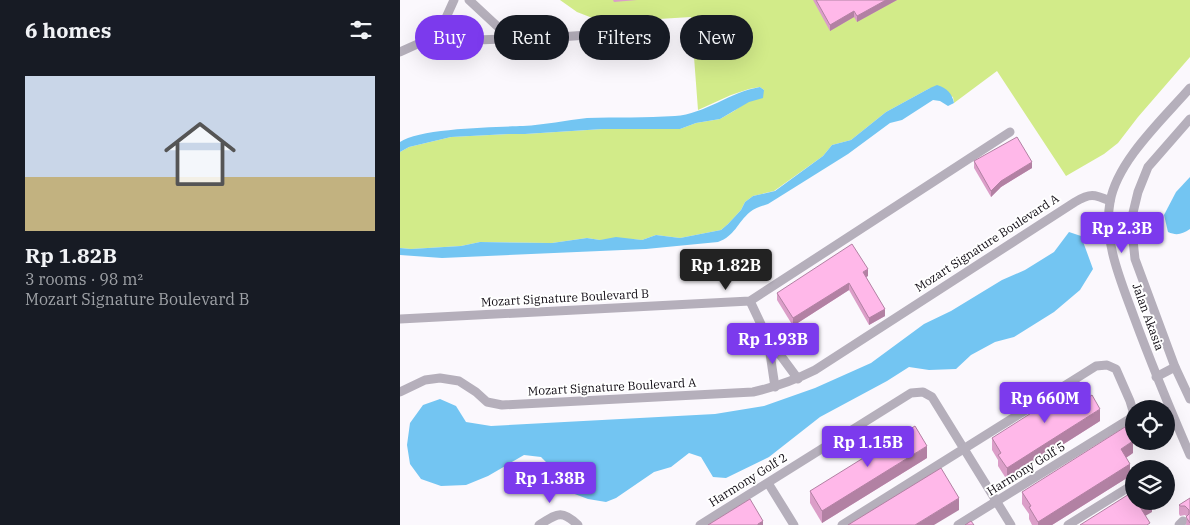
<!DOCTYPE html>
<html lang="en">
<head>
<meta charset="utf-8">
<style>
  body { margin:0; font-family:"IBM Plex Serif",serif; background:#242831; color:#f1f3f6; height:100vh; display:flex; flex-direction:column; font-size:19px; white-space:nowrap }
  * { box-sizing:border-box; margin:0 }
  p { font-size:16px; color:#9ea1a6 }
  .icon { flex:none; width:28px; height:28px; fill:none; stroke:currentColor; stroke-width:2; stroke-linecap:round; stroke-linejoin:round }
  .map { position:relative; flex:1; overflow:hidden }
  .drawer { display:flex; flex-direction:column; background:#171b24; width:400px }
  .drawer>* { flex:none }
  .hud { position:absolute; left:15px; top:15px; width:475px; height:45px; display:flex; gap:10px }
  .tools { position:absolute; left:725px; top:400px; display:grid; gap:10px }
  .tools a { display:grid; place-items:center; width:50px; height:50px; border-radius:50%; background:#171b24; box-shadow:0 5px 20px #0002; font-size:25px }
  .price { position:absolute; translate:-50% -42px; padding:0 11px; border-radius:5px; background:#7c3aed; color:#fff; font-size:16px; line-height:32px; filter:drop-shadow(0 1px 2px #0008) }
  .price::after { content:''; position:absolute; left:50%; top:30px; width:15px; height:11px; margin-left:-8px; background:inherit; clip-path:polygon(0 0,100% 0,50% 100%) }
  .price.on { background:#222; color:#fff }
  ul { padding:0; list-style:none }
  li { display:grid; align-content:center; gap:10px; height:265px; padding:0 25px }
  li+li { border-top:1px solid #363941 }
  li span { display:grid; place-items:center; height:155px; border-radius:0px; color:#555 }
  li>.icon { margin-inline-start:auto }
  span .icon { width:90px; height:90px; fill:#fffc; stroke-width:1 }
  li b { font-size:21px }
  h2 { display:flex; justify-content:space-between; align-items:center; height:60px; padding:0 25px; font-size:21px }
  .chip { padding:0 18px; border-radius:22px; background:#171b24; box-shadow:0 5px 20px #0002; font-size:18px; line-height:45px }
  .chip.on { background:#7c3aed; color:#fff }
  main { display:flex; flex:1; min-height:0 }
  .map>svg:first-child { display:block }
  .green { fill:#d2eb89 }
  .water { fill:#73c5f2 }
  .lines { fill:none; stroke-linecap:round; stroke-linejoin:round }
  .minor { stroke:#b5afbb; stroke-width:9 }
  .wall { fill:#db9ec8 }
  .shaded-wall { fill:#b281a3 }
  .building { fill:#ffb8e9; stroke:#b281a3 }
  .labels { text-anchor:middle; stroke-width:4; stroke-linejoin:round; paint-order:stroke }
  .street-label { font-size:12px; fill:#100b13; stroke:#fff }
</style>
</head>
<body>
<main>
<section class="drawer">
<h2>6 homes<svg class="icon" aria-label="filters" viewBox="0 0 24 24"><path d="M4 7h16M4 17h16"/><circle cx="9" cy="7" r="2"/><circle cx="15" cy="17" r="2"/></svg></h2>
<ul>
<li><span style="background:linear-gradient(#c9d6e8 65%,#c2b280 0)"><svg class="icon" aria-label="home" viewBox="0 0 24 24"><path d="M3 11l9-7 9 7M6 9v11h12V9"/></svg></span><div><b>Rp 1.82B</b><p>3 rooms · 98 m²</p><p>Mozart Signature Boulevard B</p></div></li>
</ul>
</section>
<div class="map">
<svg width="790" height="525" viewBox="0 0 790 525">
  <rect width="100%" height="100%" fill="#fbf8fd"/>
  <path class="green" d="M160,0H790V57L738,117L718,143L704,154L666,176L597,71L554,103L553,97L530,88L486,112L451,140L432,145L423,156L374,191L353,196L345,202L341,210L328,224L321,230L280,238L256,235L242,240L231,239L200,240L187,238L152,243L80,242L61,246L11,249L0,248V152L9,147L51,137L109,134H125L203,129H280L296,123L320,119L334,111L364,90L360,87L349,89L331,95L298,110L291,17L210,22L195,19L177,12Z"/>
  <g class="water">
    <path d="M537,85C547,88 552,93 554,103L548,106L540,101L533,100L502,120L490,123L448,154L368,204C362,206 355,208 350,212C337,223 335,236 318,242L246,249L42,258L0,255V248L11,249L61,246L80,242L152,243L187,238L200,240L216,237L242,240L256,235L280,238L321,230L328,224L341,210L345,202L353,196L375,191L423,156L432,145L451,140L486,112L530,88Z"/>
    <path d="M360,87L364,90L363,98L349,102L320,119L296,123L280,129H203L125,134H109L51,137L9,147L0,152V142C19,128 97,127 123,126C145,125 166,120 187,118C216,117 246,118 275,116C305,114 330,92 360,87Z"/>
    <path d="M790,177V229C782,234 777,236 768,232L764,215L776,192Z"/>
    <path d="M669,232L681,236L693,269L680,290L654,312L614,337L595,342L571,355L556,369L529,370L509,367L487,381L420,417L369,457L326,478L313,477L301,457L289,453L271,467L254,472L216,498L206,502L188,499L172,493L159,485L150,466L141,457L124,455L88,476L66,485L41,486L21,479L10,464L7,445L10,423L23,405L40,399L56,406L66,422L91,426L315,414L364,406L415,388L471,363L524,324L551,311L602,280L625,270L654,252Z"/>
  </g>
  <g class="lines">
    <g class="minor">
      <path d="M69,0L111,39"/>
      <path d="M35,42L54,0"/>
      <path d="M0,52L22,42L159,37L260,30"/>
      <path d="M790,88C763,119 717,161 710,202C703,241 721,281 734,317C751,363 770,409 790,455"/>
      <path d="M790,119L748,167L738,192L731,221L735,259L775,367L790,399"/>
      <path d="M350,301L367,337L398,379"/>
      <path d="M0,319L350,301L610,132"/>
      <path d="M368,340L375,387"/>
      <path d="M756,377L775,367"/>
      <path d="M0,392L25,380L40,378L59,381L76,392L87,402L102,405L353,392C375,387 395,380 415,370L675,202C690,193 694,194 710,201"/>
      <path d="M368,483L394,525"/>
      <path d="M139,525C157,514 161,509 178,525"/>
      <path d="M300,525L511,393L523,392L532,397L611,525"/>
      <path d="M442,525L696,366L707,365L716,369L730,401L733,411L731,418L558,525"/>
      <path d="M668,525L734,484"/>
      <path d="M779,525L783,521"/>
    </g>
  </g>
  <g class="wall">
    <path d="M213,0H237L214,2Z"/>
    <path d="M413,0H497L457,22L454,17L430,31Z"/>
    <path d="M574,161L632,168L601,187L591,197L574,168Z"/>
    <path d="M468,276L466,277L485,316L469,325L449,290L393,326L377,300V293Z"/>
    <path d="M700,421L607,480L598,466V460L592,450V438Z"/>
    <path d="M733,453L726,458L730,476L652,525H632L629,519V514L622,504V492Z"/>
    <path d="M527,458L422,523L410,503V491Z"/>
    <path d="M790,498V525H786L787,517L785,515L780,516L779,514V505Z"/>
  </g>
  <g class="shaded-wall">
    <path d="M486,0H497L457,22V16Z"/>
    <path d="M454,11V17L430,31V25Z"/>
    <path d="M632,162V168L601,187L591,197V191L601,181Z"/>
    <path d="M468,269V276L463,279V272Z"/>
    <path d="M449,283V290L393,326V318Z"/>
    <path d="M485,309V316L469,325V318Z"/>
    <path d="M700,409V421L607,480V468Z"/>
    <path d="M733,441V453L721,461V449Z"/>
    <path d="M527,446V458L422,523V511Z"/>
    <path d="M730,464V476L652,525H638V522Z"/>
    <path d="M559,498V510L534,525H515Z"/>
    <path d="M750,501H752V512L740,519V507Z"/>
    <path d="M363,521V525H358V524Z"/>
  </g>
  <g class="building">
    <path d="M416,0H486L457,16L454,11L430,25Z"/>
    <path d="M617,137L632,162L601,181L591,191L574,161Z"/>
    <path d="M452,244L468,269L463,272L485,309L469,318L449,283L393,318L377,293Z"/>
    <path d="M680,382L689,397L692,395L700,409L607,468L598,455L601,453L592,438Z"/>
    <path d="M515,426L527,446L422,511L410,491Z"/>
    <path d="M725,427L733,441L721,449L730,464L638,522L629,507L631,506L622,492Z"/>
    <path d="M541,468L559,498L515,525H448Z"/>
    <path d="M734,491V501H750L740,507L750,523L747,525H680Z"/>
    <path d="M790,498V523L786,517L789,514V510L785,506H780L779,505Z"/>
    <path d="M350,499L363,521L358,524V525H308Z"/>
    <path d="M571,521L574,525H565Z"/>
  </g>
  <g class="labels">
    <g class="street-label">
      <text transform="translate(587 243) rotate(-33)" y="4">Mozart Signature Boulevard A</text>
      <text transform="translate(165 298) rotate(-3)" y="4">Mozart Signature Boulevard B</text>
      <text transform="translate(748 317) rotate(70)" y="4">Jalan Akasia</text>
      <text transform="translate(212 387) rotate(-3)" y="4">Mozart Signature Boulevard A</text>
      <text transform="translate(626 469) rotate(-32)" y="4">Harmony Golf 5</text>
      <text transform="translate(348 480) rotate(-32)" y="4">Harmony Golf 2</text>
    </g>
  </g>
</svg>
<div class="tools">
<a><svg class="icon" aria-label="locate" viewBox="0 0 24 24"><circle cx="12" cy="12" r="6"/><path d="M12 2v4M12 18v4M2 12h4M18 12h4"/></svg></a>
<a><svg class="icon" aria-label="layers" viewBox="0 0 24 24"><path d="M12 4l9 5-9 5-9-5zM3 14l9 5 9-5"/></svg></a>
</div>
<b class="price" style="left:722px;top:254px">Rp 2.3B</b>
<b class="price on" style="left:326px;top:291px">Rp 1.82B</b>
<b class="price" style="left:373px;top:365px">Rp 1.93B</b>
<b class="price" style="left:645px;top:424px">Rp 660M</b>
<b class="price" style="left:468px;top:468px">Rp 1.15B</b>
<b class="price" style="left:150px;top:504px">Rp 1.38B</b>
<div class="hud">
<a class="chip on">Buy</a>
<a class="chip">Rent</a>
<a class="chip">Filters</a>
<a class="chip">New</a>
</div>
</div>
</main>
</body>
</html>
